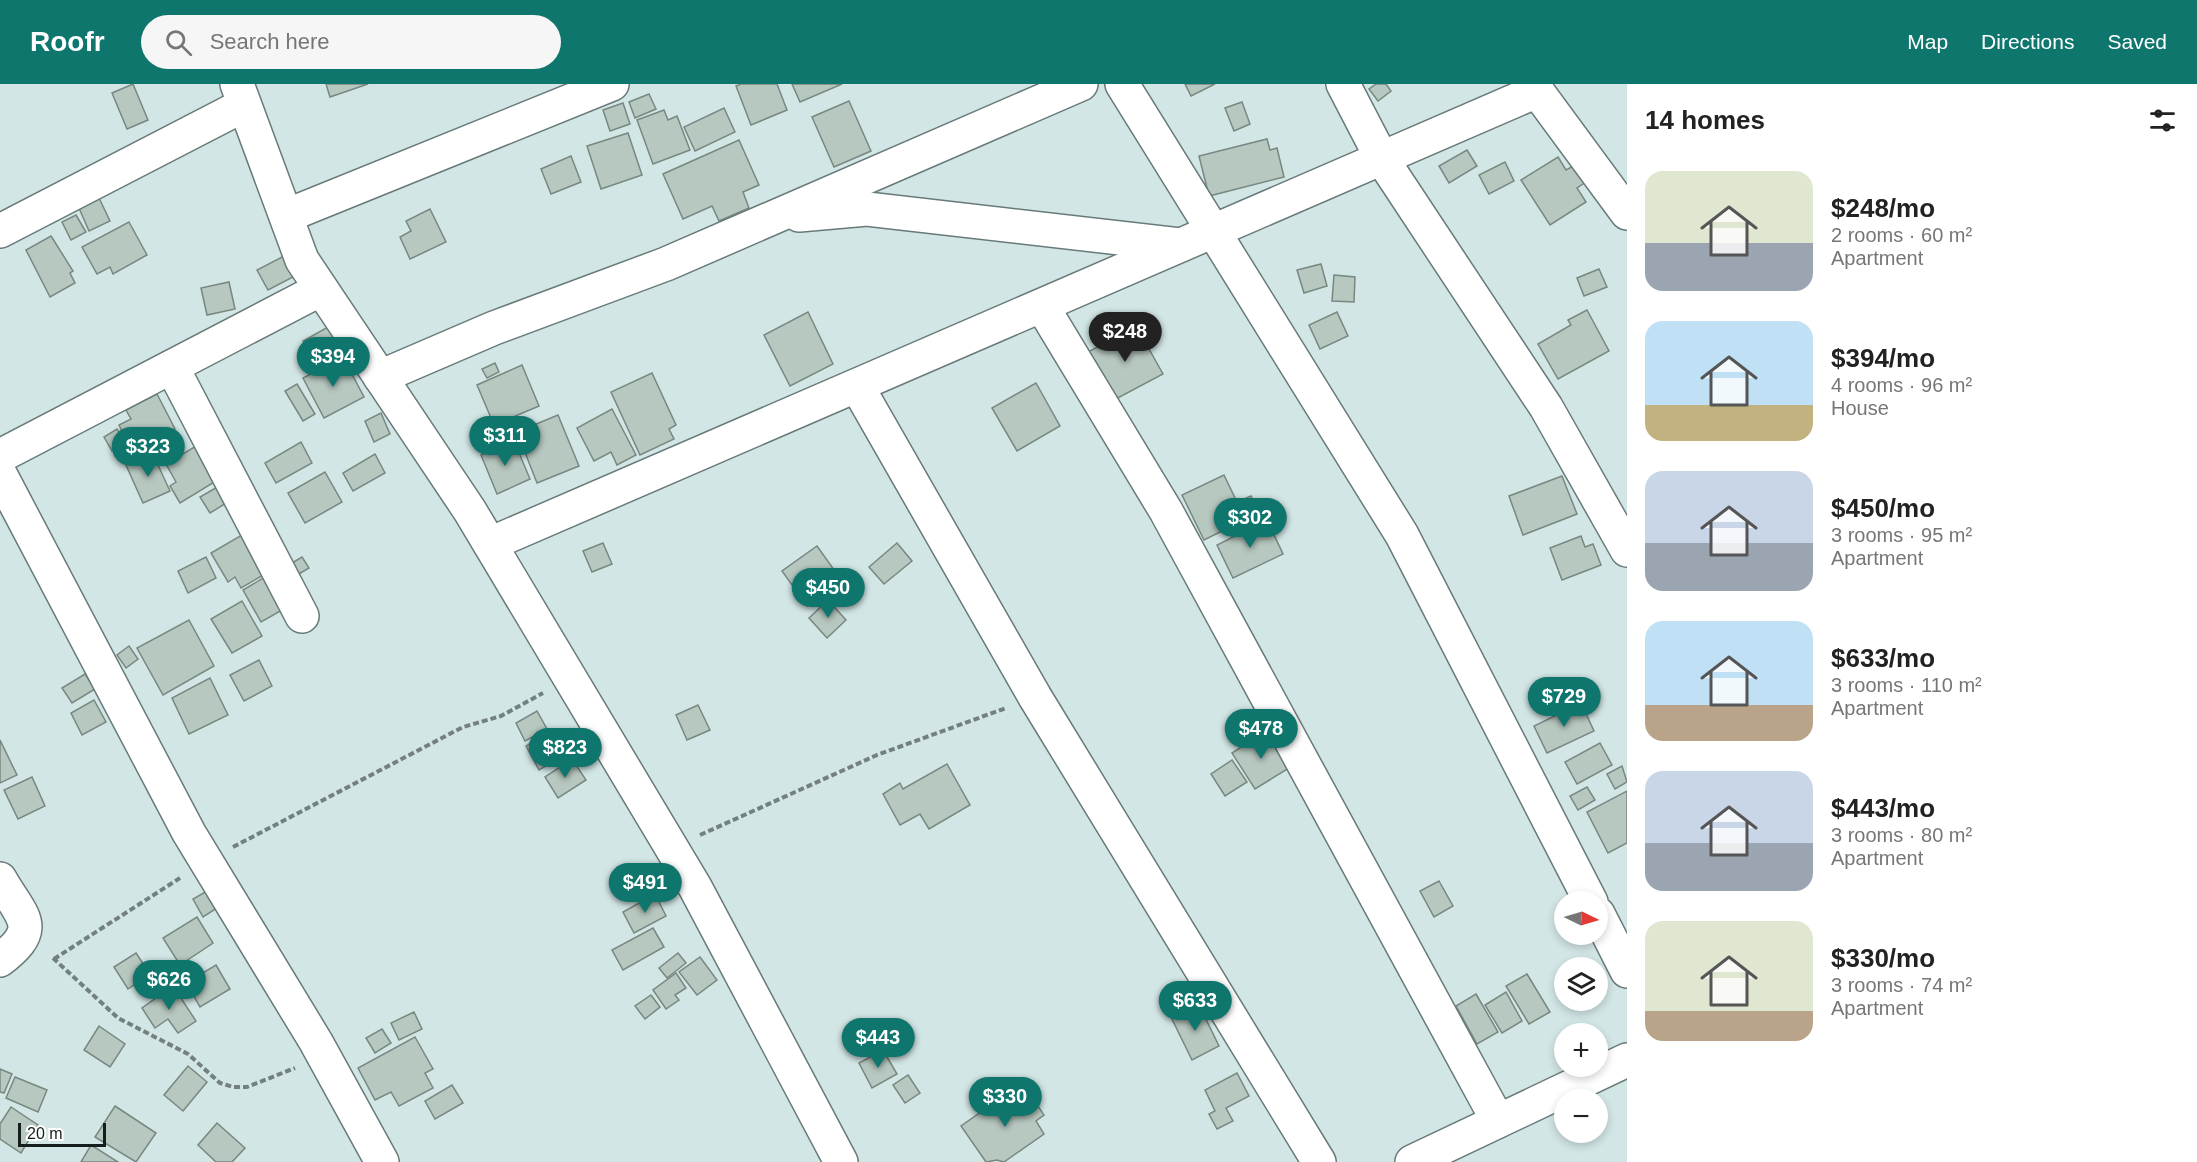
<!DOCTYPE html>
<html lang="en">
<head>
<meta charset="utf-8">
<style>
  body { margin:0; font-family:Helvetica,sans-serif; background:#f6f6f6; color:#222; height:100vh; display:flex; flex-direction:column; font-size:22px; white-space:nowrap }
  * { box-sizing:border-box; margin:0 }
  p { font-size:20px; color:#767676 }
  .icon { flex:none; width:33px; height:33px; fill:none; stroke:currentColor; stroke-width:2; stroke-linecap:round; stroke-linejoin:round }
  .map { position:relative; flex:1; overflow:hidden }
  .side { display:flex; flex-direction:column; background:#fff; width:570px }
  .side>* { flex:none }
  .needle { width:39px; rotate:95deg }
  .tools { position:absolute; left:1554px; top:807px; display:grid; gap:12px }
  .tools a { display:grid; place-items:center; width:54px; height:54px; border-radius:50%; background:#fff; box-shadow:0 3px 9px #0003; font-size:30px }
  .scale { position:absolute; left:18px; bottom:15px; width:88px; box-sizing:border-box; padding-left:6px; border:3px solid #161e1d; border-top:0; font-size:16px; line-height:21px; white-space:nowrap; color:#161e1d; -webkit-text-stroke:4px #fff; paint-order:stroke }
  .price { position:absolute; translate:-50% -51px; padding:0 14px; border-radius:21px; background:#0f766e; color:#fff; font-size:20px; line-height:39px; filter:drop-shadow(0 2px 3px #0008) }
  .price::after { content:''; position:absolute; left:50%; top:36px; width:18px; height:14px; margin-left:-9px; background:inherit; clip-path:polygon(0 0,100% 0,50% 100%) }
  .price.on { background:#222; color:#fff }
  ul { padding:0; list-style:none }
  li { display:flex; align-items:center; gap:18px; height:150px; padding:0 18px }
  li span { display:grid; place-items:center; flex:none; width:168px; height:120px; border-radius:18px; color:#555 }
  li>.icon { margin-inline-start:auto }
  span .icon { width:72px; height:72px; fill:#fffc; stroke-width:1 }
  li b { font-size:26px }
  h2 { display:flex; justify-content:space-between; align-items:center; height:72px; padding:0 18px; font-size:26px }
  header { display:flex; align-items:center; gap:36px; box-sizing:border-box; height:84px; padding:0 30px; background:#0f766e; color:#fff }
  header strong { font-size:28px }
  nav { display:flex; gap:33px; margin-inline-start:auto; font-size:21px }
  .search { width:420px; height:54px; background:#f6f6f6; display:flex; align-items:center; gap:15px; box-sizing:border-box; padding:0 21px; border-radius:33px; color:#767676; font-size:22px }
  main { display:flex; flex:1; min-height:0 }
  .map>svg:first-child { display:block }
  .building { fill:#b7c8c0; stroke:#788880; stroke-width:1.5 }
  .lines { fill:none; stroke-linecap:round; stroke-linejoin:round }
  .minor-casing { stroke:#677a79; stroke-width:36 }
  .path { stroke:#73807f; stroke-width:4; stroke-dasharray:6 3; stroke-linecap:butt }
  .minor { stroke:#fff; stroke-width:33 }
</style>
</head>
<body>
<header>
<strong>Roofr</strong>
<div class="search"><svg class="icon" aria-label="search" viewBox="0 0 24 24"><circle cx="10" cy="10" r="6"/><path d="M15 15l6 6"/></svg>Search here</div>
<nav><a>Map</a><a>Directions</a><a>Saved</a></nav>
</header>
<main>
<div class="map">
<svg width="1627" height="1078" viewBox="0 0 1627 1078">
  <rect width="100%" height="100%" fill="#d2e6e5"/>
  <g class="building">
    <path d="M133,0L148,36L127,45L112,9Z"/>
    <path d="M326,0H368L330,13Z"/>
    <path d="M741,0H777L787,26L751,41L736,2Z"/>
    <path d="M792,0H842L800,18Z"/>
    <path d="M1185,0H1215L1191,12Z"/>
    <path d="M1376,0H1386L1391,7L1378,17L1369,5Z"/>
    <path d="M649,10L656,25L635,34L629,18Z"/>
    <path d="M849,17L871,67L834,83L812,33Z"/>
    <path d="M1242,18L1250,40L1234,47L1225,24Z"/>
    <path d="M623,19L630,40L610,47L603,26Z"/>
    <path d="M724,24L735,48L695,67L684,43Z"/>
    <path d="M664,26L668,36L677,32L690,66L653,80L637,36Z"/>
    <path d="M628,49L642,91L601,105L587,62Z"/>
    <path d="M1267,55L1270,66L1277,64L1284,93L1209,112L1199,72Z"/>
    <path d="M739,56L759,101L743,108L749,124L719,137L712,122L683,135L663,90Z"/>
    <path d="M1467,66L1477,82L1449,99L1439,82Z"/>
    <path d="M571,72L581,98L551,110L541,85Z"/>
    <path d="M1558,73L1566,86L1579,79L1589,96L1577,104L1586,118L1550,141L1521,96Z"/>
    <path d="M1505,78L1514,97L1489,110L1479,91Z"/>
    <path d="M99,114L110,137L89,147L79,124Z"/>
    <path d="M430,125L446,158L410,175L400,153L411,147L406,137Z"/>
    <path d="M76,131L86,148L71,156L62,138Z"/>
    <path d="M129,138L147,171L113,190L110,183L97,190L82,163Z"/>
    <path d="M51,152L73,187L70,189L75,199L50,213L26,166Z"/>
    <path d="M284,172L295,192L268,206L257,186Z"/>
    <path d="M1321,180L1327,202L1304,209L1297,186Z"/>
    <path d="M1599,185L1607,203L1584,212L1577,194Z"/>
    <path d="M1334,191L1355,193L1354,218L1332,217Z"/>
    <path d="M229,198L235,225L207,231L201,204Z"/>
    <path d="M1587,226L1609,267L1558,295L1538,260L1571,241L1568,236Z"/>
    <path d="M808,228L833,280L790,302L764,251Z"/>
    <path d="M1337,228L1348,252L1320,265L1309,241Z"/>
    <path d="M1136,242L1163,290L1114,316L1088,268Z"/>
    <path d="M328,243L338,262L312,275L303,257Z"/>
    <path d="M345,277L364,313L324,334L303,294L333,278L335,282Z"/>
    <path d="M495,279L499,288L487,294L482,285Z"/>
    <path d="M522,281L539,322L494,341L477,301Z"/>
    <path d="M652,289L676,341L669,345L674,355L640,371L611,308Z"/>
    <path d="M1036,299L1060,342L1017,367L992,324Z"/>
    <path d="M297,300L315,330L303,337L285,307Z"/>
    <path d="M157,310L175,345L132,367L119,341L131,335L126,326Z"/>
    <path d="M612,325L636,371L617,381L611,368L594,377L577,344Z"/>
    <path d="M381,329L390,350L374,358L365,337Z"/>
    <path d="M558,331L579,382L537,399L517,348Z"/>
    <path d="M117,345L125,359L112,367L104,353Z"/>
    <path d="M514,357L530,395L497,410L481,371Z"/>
    <path d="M301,358L312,379L276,399L265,379Z"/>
    <path d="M196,362L216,397L180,419L170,402L176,398L166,380Z"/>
    <path d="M152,368L170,407L143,419L126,381Z"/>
    <path d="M375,370L385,389L353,407L343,389Z"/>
    <path d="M325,388L342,418L305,439L288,409Z"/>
    <path d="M1224,391L1237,418L1251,412L1259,429L1204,456L1182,411Z"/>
    <path d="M1562,392L1577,430L1523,451L1509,412Z"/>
    <path d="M219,402L228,418L210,429L200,413Z"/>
    <path d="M1267,436L1283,470L1233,494L1217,461Z"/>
    <path d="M247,448L265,490L241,504L235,493L228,498L211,469Z"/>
    <path d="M1581,452L1585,463L1593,460L1601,481L1562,496L1550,464Z"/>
    <path d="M603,459L612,480L592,488L583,467Z"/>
    <path d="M897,459L912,477L884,500L869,483Z"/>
    <path d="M817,462L842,497L807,522L782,487Z"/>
    <path d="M206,473L216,494L188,509L178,487Z"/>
    <path d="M302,473L309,484L299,490L292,479Z"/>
    <path d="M265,493L284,525L261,538L243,506Z"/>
    <path d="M828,516L846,536L827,554L809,534Z"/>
    <path d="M242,517L262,552L232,569L211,535Z"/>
    <path d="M189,536L214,582L163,611L137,564Z"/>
    <path d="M129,562L138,575L126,584L117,571Z"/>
    <path d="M259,576L272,602L244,617L230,591Z"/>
    <path d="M85,590L95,605L72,619L62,604Z"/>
    <path d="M210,594L228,631L189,650L172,614Z"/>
    <path d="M94,616L106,638L82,651L71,629Z"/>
    <path d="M1581,619L1594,647L1547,669L1534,642Z"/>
    <path d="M698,621L710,646L687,656L676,631Z"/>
    <path d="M537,627L547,645L525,657L516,639Z"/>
    <path d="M554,645L568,669L539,686L526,662Z"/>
    <path d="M1266,647L1289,684L1255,705L1232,669Z"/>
    <path d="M0,656L17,691L0,699Z"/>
    <path d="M1600,659L1612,681L1577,700L1565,678Z"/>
    <path d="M572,675L586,696L558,714L545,693Z"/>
    <path d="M1232,676L1247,698L1225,712L1211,690Z"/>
    <path d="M947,680L970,721L929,745L920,730L900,741L883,710L900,699L903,705Z"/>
    <path d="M1622,682L1627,698L1615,705L1607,690Z"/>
    <path d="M32,693L45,722L18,735L4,706Z"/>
    <path d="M1587,703L1595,716L1578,726L1570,712Z"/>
    <path d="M1627,707V759L1608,769L1587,728Z"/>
    <path d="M1439,797L1453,822L1434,833L1420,807Z"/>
    <path d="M207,807L217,824L203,833L193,815Z"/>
    <path d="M655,810L666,832L634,849L623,828Z"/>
    <path d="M197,833L213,859L180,881L163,854Z"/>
    <path d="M653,844L664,863L623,886L612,866Z"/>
    <path d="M136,869L150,890L128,905L114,883Z"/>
    <path d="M678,869L686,879L667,894L659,884Z"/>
    <path d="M700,873L717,896L697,911L679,888Z"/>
    <path d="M216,881L230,905L200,923L186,899Z"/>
    <path d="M676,889L686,904L675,911L679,916L666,925L653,906Z"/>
    <path d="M1527,890L1550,928L1529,940L1506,902Z"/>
    <path d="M173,902L196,937L178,949L168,935L155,944L142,924Z"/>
    <path d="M1506,908L1522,937L1502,949L1485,921Z"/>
    <path d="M1476,910L1498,948L1477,960L1456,922Z"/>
    <path d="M651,911L660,923L645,935L635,922Z"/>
    <path d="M1198,919L1219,962L1192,976L1171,933Z"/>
    <path d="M414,928L422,945L399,956L391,939Z"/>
    <path d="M99,942L125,960L110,983L84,966Z"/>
    <path d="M382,945L391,959L375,969L366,954Z"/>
    <path d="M415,953L433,985L425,989L433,1004L399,1022L391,1008L375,1016L358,984Z"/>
    <path d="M883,966L897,990L872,1004L859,979Z"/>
    <path d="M188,982L207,998L183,1027L164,1011Z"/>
    <path d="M0,985L12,990L4,1009L0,1008Z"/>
    <path d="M1237,989L1249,1012L1226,1024L1233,1037L1217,1045L1209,1030L1215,1027L1205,1006Z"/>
    <path d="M908,991L920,1009L905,1019L893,1001Z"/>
    <path d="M15,993L47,1006L38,1028L6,1014Z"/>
    <path d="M452,1001L463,1019L435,1035L425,1017Z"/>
    <path d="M1014,1005L1024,1019L1032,1013L1044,1031L1036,1037L1044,1050L1004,1078L997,1076L986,1078L961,1042Z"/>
    <path d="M115,1022L156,1049L136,1078L95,1053Z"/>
    <path d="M11,1023L38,1041L21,1069L0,1055V1040Z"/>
    <path d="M217,1039L245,1064L232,1078H216L198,1061Z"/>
    <path d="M91,1061L118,1078H81Z"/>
  </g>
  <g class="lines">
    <g class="minor-casing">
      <g id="minor">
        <path d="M237,0L302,176L470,427L695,803L841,1078"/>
        <path d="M1122,0L1402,451L1591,818"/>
        <path d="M1343,0L1382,75L1546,323L1627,466"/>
        <path d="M1532,0L1627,129"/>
        <path d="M799,131L867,125L1180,161"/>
        <path d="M286,132L612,0"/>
        <path d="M0,147L244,21"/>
        <path d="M1042,222L1166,427L1498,1037"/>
        <path d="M172,283L302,532"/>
        <path d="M380,293L494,244L666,180L1081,0"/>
        <path d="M857,302L1035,613L1319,1078"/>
        <path d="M0,372L321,205"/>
        <path d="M0,390L189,749L316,958L382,1078"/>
        <path d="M490,460L1537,7"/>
        <path d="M0,795C22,834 43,843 0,876"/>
        <path d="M1598,830L1627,887"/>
        <path d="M1412,1078L1627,976"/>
      </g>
    </g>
    <g class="path">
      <path d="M700,751L877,671L1006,624"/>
      <path d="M233,763L463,643L501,632L543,609"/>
      <path d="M53,874L118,934L188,970L220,999L233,1003H247L295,984"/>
      <path d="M54,875L180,794"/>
    </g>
    <use href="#minor" class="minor"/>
  </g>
</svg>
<div class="tools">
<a><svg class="needle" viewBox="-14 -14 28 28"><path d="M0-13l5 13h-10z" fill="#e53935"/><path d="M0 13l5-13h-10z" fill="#767676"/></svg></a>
<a><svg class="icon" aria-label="layers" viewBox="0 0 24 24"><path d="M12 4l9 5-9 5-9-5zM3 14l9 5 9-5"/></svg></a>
<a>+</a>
<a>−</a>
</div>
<div class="scale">20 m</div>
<b class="price on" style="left:1125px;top:279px">$248</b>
<b class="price" style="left:333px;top:304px">$394</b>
<b class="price" style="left:505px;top:383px">$311</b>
<b class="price" style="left:148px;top:394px">$323</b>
<b class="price" style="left:1250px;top:465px">$302</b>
<b class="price" style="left:828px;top:535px">$450</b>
<b class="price" style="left:1564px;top:644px">$729</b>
<b class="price" style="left:1261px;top:676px">$478</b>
<b class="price" style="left:565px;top:695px">$823</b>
<b class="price" style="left:645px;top:830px">$491</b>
<b class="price" style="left:169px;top:927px">$626</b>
<b class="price" style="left:1195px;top:948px">$633</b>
<b class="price" style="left:878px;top:985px">$443</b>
<b class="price" style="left:1005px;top:1044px">$330</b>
</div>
<section class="side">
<h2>14 homes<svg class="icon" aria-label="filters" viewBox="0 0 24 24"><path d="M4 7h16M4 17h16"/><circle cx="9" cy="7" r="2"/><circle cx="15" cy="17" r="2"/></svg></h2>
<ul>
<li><span style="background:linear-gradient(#dfe7d0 60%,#9aa5b1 0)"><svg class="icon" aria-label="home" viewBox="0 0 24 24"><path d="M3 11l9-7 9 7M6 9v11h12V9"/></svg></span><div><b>$248/mo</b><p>2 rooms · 60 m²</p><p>Apartment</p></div></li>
<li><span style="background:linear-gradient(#bfe0f5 70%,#c2b280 0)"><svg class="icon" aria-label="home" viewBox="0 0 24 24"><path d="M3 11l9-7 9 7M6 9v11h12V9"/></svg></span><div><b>$394/mo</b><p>4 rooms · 96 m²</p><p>House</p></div></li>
<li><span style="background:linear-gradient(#c9d6e8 60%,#9aa5b1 0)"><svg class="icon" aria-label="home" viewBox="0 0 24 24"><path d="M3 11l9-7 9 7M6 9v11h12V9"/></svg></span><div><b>$450/mo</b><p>3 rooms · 95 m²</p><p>Apartment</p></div></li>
<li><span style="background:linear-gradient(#bfe0f5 70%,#b9a48a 0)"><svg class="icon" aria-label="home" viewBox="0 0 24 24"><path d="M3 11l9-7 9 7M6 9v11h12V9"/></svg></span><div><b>$633/mo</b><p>3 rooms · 110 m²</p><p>Apartment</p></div></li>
<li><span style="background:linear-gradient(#c9d6e8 60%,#9aa5b1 0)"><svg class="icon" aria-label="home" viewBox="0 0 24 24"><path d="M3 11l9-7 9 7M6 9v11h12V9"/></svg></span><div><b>$443/mo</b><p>3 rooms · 80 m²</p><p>Apartment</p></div></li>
<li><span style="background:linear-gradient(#dfe7d0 75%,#b9a48a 0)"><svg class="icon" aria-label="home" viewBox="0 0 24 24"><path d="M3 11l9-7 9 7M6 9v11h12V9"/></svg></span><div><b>$330/mo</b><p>3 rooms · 74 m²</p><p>Apartment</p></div></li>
</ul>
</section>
</main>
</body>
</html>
